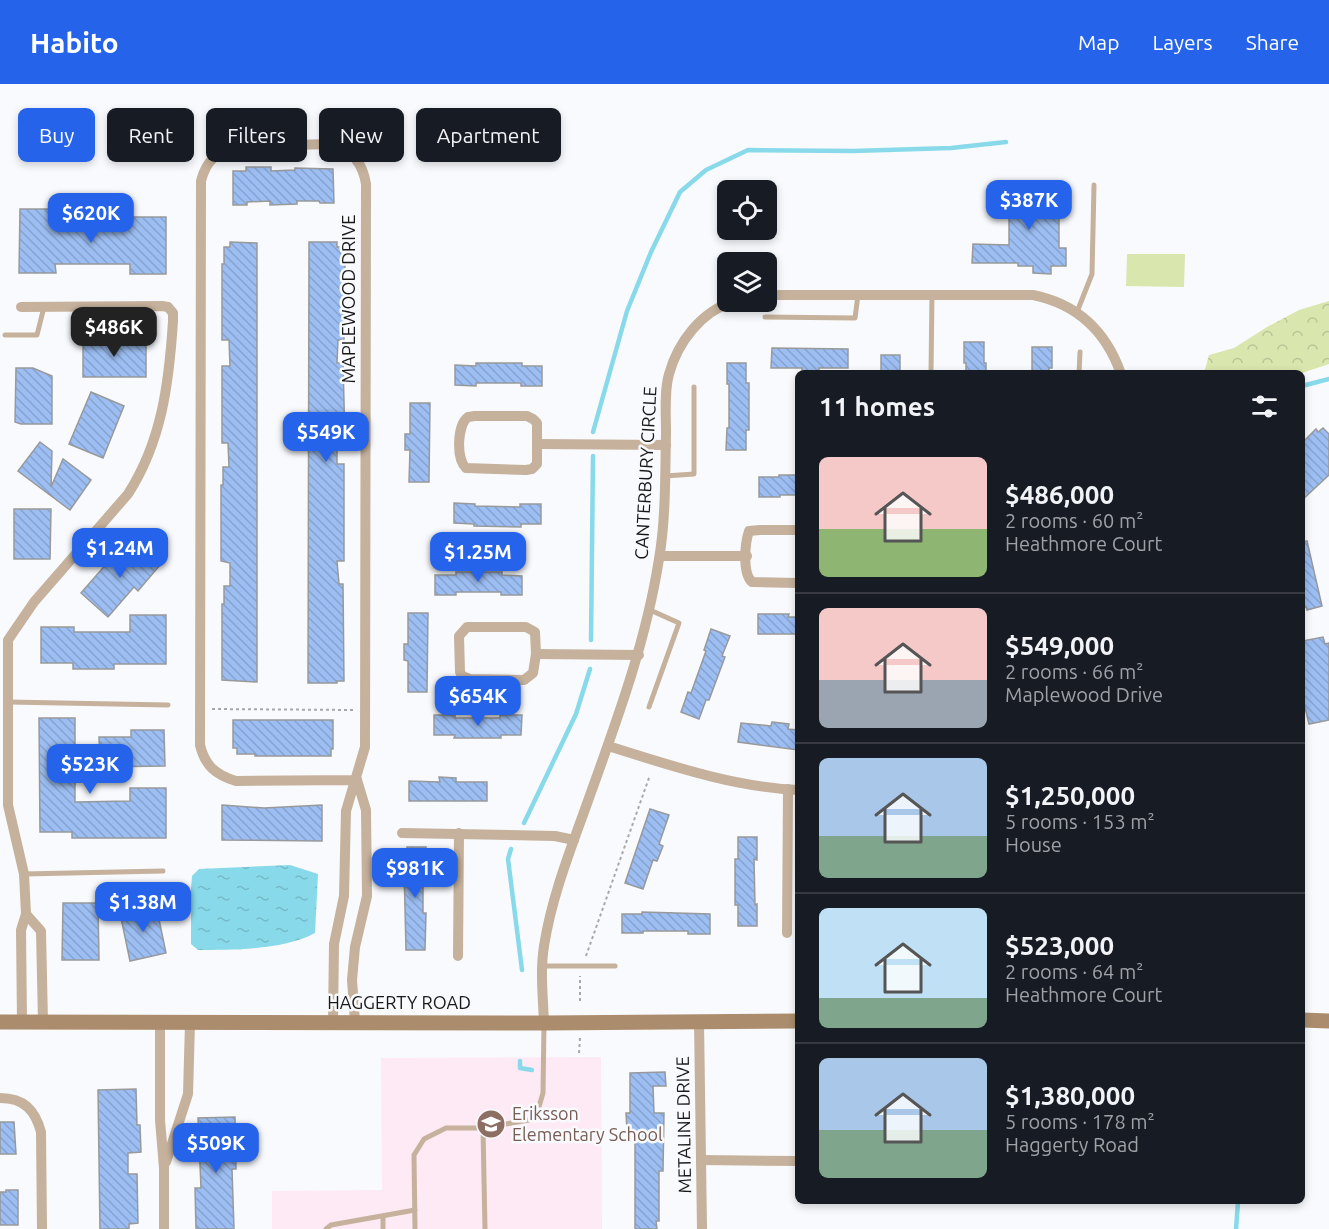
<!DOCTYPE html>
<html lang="en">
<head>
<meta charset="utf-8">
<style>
  body { margin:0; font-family:Ubuntu,sans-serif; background:#242831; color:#f1f3f6; height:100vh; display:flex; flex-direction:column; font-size:22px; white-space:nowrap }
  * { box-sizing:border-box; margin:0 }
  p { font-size:20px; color:#9ea1a6 }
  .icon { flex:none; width:33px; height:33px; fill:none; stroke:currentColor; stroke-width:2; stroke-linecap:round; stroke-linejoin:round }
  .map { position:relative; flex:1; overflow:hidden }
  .side { position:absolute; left:795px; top:286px; width:510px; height:834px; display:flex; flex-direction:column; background:#171b24; border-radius:9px; box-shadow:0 3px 9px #0003 }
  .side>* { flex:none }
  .banner { position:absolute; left:18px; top:24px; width:570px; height:54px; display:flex; gap:12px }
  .buttons { position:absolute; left:717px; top:96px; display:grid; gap:12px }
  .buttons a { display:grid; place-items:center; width:60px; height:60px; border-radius:9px; background:#171b24; box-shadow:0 3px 9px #0003; font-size:30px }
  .price { position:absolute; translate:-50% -51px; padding:0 14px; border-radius:12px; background:#2563eb; color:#fff; font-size:20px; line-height:39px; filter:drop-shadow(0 2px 3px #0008) }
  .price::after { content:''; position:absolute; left:50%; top:36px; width:18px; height:14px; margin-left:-9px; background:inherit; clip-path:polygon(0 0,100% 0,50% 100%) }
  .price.active { background:#222; color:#fff }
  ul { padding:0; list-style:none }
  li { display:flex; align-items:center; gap:18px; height:150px; padding:0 24px }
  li+li { border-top:2px solid #363941 }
  li span { display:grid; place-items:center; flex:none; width:168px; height:120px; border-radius:9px; color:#555 }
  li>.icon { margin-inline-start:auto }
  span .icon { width:72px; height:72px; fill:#fffc; stroke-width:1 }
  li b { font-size:26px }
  h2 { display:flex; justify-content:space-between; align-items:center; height:72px; padding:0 24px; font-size:26px }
  .tag { padding:0 21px; border-radius:9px; background:#171b24; box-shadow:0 3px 9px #0003; font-size:21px; line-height:54px }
  .tag.active { background:#2563eb; color:#fff }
  header { display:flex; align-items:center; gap:36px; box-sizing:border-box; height:84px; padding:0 30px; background:#2563eb; color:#fff }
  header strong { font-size:28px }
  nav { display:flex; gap:33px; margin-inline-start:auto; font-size:21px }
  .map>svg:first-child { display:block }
  .education { fill:#fdeaf4 }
  .grass { fill:#d9e6ae }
  .forest { fill:url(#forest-crowns) }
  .water { fill:url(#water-ripples) }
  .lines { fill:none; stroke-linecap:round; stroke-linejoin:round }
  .stream { stroke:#88daea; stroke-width:4.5 }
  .building { fill:url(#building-back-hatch); stroke:#97999b; stroke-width:1.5 }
  .path { stroke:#a7a8aa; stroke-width:2; stroke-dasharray:3 3; stroke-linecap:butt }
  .lane { stroke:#c5b19c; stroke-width:5 }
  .street { stroke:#c5b19c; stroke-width:10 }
  .secondary { stroke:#ab8d6e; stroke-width:15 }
  .labels { text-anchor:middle; stroke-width:5; stroke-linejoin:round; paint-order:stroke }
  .street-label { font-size:18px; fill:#181819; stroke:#f9fafd }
  .education-label { font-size:18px; fill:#785e54; stroke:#f9fafd; text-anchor:start }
</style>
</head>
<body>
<header>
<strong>Habito</strong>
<nav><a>Map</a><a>Layers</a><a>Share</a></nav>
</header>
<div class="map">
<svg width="1329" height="1145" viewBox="0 0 1329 1145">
  <defs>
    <pattern id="forest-crowns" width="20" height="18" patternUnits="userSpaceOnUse" patternTransform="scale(1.5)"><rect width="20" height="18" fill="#d9e6ae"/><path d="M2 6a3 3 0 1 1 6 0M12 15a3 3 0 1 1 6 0" fill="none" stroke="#bac595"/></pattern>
    <pattern id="water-ripples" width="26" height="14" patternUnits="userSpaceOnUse" patternTransform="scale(1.5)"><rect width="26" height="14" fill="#88daea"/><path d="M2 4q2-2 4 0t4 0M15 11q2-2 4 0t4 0" fill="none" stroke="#75bac8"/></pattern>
    <pattern id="building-back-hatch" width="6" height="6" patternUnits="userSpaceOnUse" patternTransform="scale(1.5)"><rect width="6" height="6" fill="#9dbef2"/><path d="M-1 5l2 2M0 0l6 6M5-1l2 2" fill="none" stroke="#86a3cf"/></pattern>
  </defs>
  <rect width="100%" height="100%" fill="#f9fafd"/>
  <path class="education" d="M601,973L602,1145H272V1107L382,1106L381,974Z"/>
  <path class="grass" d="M1127,170H1185L1184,203L1126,202Z"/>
  <path class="forest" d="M1329,217V280L1302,289H1204L1209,271L1234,264L1267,243L1299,226Z"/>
  <path class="water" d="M290,781L318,790L315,849C283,866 233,866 198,866L191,860V805L192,792L199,785Z"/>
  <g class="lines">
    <g class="stream">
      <path d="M1302,302L1329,295"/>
      <path d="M593,348L627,227L651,168L680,108L706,86L748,66L853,67L951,64L1006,58"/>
      <path d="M591,556L593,372"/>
      <path d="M524,739L576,630L590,585"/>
      <path d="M511,765L508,775L522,886"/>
      <path d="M520,977V984L532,986"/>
      <path d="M1236,1145L1238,1118"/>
    </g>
  </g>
  <g class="building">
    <path d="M246,83H271V87L295,86V84L333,85L334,119H320L319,117H297V120L270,121V117L247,118V121H233V87H246Z"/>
    <path d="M1052,99V106H1057L1056,121H1059V164H1066V182H1051V190L1033,189V182H1018V179H972L973,160L1009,161V100Z"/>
    <path d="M20,125H55V144H130V133H166V190H130V180H55L56,189H19Z"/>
    <path d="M230,158L257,159V598L222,596V520H224V502H230V479L221,477V401H223V383H229L228,359H222V282H230L229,256H222V180H224V163H230Z"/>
    <path d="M309,158H337V163H343V180H345L344,256H338L337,279H343L345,356H337V380H344V477H337L339,500H343L344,597H337V599H308Z"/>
    <rect x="83" y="256" width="63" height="37"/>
    <path d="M964,258H984V279H986V290H966V279H964Z"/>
    <path d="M1032,263H1052V284H1049V290H1032Z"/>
    <path d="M772,264L848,265V284H819V288H802V284H771Z"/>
    <rect x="881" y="271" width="19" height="19"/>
    <path d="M476,279H522V282H542V302H521V299H476V302L455,301V281L476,282Z"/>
    <path d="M727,279H746V299H749V346H746V366H726L727,344H729V300H727Z"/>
    <path d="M16,284H33L52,292V340H21L15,338Z"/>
    <path d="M91,308L124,322L103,374L69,360Z"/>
    <path d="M410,319H430L429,398H409L410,366H405V350H410Z"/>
    <path d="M1323,344L1329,350V391L1302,416V359L1316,345L1318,348Z"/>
    <path d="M40,358L52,367L51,403L63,375L91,396L70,426L18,387Z"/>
    <path d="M779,391H798V411H780V413H759V393H779Z"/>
    <path d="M454,419L475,420V422L520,423V420H541V440H521V443L474,442V440L454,439Z"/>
    <path d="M14,425H51L50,475H14Z"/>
    <path d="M1307,457L1322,522L1307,526L1306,523L1302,524V458Z"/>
    <path d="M133,458L160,481L138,507L134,503L108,533L81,509L108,478L113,482Z"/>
    <path d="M456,488H502V491L522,492V511H501V508H456V511H435V491H456Z"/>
    <path d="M408,529H428L427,608H408V577L404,576V560H408Z"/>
    <path d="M758,530H789L788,533H798V550H758Z"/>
    <path d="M130,531H166V580H114V585H73V579H41V543H74V548H130Z"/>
    <path d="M711,545L730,552L722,572L725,573L709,616H706L699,635L681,628L688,608L691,609L706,567L704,566Z"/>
    <path d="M1323,553L1325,560L1329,559V636L1309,640L1302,611V557Z"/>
    <path d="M434,631H455V634H500V631H522L521,651H501V654H454L455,651H434Z"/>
    <path d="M39,634H75V718L130,717V704H166V754H72V748H40Z"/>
    <path d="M233,636H333V665H331V672H255V670H237V664H233Z"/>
    <path d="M772,638L789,640L788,645L798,646V666L738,658L741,639L771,642Z"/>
    <path d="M131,646H164L165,682L100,683L99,653H131Z"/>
    <path d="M439,693L456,694V698H487V717H409V697L440,698Z"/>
    <path d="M222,721L264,724L322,721V757L222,756Z"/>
    <path d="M650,725L669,731L659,760L663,762L657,777L653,776L643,805L625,799Z"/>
    <path d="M738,753H757V776L754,775L755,821L757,820V842H738V821H735V775H738Z"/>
    <path d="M407,763H426V784H423V829H426L425,866H406L404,783H406Z"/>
    <path d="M63,819H98L99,876H62Z"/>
    <path d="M156,821L166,869L130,877L120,829Z"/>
    <path d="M642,828L710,830V850H688V847H643V849H622V830H642Z"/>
    <path d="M665,988L666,1002H653L654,1029H664L663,1087H659V1137H656L657,1145H635V1046H627L626,1029H630V989Z"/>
    <path d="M136,1005L137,1041H140L141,1068L128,1069V1090H137L138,1139L129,1140V1145H100L98,1006Z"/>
    <path d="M235,1033L236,1085H232L234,1145H196L195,1104H201L198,1034Z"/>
    <path d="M0,1038H14L16,1070H0Z"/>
    <path d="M6,1106H18V1141H0V1108H6Z"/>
  </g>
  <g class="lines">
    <g class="path">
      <path d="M212,625L353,626"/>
      <path d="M586,872L650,691"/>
      <path d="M580,917V892"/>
      <path d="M579,969L580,954"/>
    </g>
    <g class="lane">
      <path d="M1077,228L1092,190L1094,101"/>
      <path d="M765,233L855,234L858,211"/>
      <path d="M5,251H37L44,223"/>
      <path d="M931,290L932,210"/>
      <path d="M1079,290L1080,268"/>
      <path d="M665,392L694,390V303"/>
      <path d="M8,618L168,621"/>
      <path d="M649,623L679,539L650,526"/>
      <path d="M24,790L163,787"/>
      <path d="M542,882H615"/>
      <path d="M483,1044L485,1145"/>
      <path d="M383,1132V1145"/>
      <path d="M326,1145L331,1141L415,1126"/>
      <path d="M415,1145L414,1071L424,1055L446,1044H483L529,1036L538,1026L543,1009L544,940"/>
    </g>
    <g class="street">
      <path d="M766,211H1033C1077,220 1106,247 1121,290"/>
      <path d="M21,223L162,222L168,223L173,229V237C169,299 162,357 128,410L34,518L8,556V721L24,790L26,830L21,846L22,938"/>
      <path d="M475,332H527L533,335L537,339V380L532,385L526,386L466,384C456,375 457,341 468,333Z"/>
      <path d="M537,360L666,361"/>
      <path d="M798,446H760L749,447C745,459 742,489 752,498L798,499"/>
      <path d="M660,472H747"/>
      <path d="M467,543H526L535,548L536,570L533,589L524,596L470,595L462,592L460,588L459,552Z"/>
      <path d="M536,570L639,571"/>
      <path d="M608,662C669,681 733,703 798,706"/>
      <path d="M402,749L555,752L574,756"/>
      <path d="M26,830L41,847L43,938"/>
      <path d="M787,849L788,705"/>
      <path d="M458,872L459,749"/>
      <path d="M699,937L702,1145"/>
      <path d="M333,938L334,860L344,812L346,727L365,663L366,100C363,80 353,67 334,60L237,62C217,67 206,77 201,97L200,661C205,682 216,691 236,697L357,696"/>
      <path d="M355,938L352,896L355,863L367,812L366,726L357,696"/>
      <path d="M160,939V1036L164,1084V1145"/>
      <path d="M544,939C543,913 540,887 544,862C552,811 572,762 589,714C617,636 646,558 659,475C666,434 665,391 666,349C666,330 664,308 669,290C678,258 701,228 732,218"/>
      <path d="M0,1014C24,1014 35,1026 41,1048L42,1145"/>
      <path d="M701,1076L798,1077"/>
      <path d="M166,1078L188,1010L190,939"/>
    </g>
    <g class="secondary">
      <path d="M1302,936L1329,937"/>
      <path d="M0,938L544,939L798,937"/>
    </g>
  </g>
  <defs>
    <g id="school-disc" transform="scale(1.5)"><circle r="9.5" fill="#8d6e63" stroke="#f9fafd"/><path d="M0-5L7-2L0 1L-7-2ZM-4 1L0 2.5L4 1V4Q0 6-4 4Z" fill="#fff"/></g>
  </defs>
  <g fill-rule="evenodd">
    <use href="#school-disc" x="491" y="1040"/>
  </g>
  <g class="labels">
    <g class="street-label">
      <text transform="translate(349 215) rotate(-90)" y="6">MAPLEWOOD DRIVE</text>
      <text transform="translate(646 389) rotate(-87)" y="6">CANTERBURY CIRCLE</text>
      <text x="399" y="925">HAGGERTY ROAD</text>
      <text transform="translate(684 1041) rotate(-91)" y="6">METALINE DRIVE</text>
    </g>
    <g class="education-label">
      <text x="512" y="1036">Eriksson<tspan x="512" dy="21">Elementary School</tspan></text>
    </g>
  </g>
</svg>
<div class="buttons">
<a><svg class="icon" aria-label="locate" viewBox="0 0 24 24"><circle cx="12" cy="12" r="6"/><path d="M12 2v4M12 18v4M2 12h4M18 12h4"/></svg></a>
<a><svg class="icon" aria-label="layers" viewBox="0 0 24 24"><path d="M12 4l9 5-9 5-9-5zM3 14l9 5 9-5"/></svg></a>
</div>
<b class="price" style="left:1029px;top:147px">$387K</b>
<b class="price" style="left:91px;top:160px">$620K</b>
<b class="price active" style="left:114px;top:274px">$486K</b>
<b class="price" style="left:326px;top:379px">$549K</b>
<b class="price" style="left:120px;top:495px">$1.24M</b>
<b class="price" style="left:478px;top:499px">$1.25M</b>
<b class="price" style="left:478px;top:643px">$654K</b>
<b class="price" style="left:90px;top:711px">$523K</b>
<b class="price" style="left:415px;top:815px">$981K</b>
<b class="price" style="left:143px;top:849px">$1.38M</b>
<b class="price" style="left:216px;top:1090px">$509K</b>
<div class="banner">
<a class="tag active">Buy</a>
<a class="tag">Rent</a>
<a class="tag">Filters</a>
<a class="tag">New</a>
<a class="tag">Apartment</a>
</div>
<section class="side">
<h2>11 homes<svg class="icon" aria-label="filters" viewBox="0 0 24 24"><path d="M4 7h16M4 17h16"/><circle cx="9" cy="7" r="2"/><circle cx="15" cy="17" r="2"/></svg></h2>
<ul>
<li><span style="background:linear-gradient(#f6c9c9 60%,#8fb573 0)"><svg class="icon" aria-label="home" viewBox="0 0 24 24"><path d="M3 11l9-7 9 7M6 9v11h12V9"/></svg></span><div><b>$486,000</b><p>2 rooms · 60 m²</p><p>Heathmore Court</p></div></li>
<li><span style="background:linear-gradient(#f6c9c9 60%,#9aa5b1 0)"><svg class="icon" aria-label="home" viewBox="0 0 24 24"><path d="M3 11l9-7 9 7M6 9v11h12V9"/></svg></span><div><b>$549,000</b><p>2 rooms · 66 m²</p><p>Maplewood Drive</p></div></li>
<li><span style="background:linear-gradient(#a9c7e8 65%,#7fa58c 0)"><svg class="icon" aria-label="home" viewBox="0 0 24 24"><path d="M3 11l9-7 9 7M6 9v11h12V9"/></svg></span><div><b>$1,250,000</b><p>5 rooms · 153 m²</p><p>House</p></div></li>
<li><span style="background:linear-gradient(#bfe0f5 75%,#7fa58c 0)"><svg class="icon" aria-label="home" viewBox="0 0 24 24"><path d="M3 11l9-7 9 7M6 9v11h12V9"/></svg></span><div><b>$523,000</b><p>2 rooms · 64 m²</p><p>Heathmore Court</p></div></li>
<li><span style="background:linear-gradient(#a9c7e8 60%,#7fa58c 0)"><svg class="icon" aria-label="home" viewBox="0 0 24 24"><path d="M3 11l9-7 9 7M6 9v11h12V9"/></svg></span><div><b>$1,380,000</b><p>5 rooms · 178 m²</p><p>Haggerty Road</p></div></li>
</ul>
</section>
</div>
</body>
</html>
